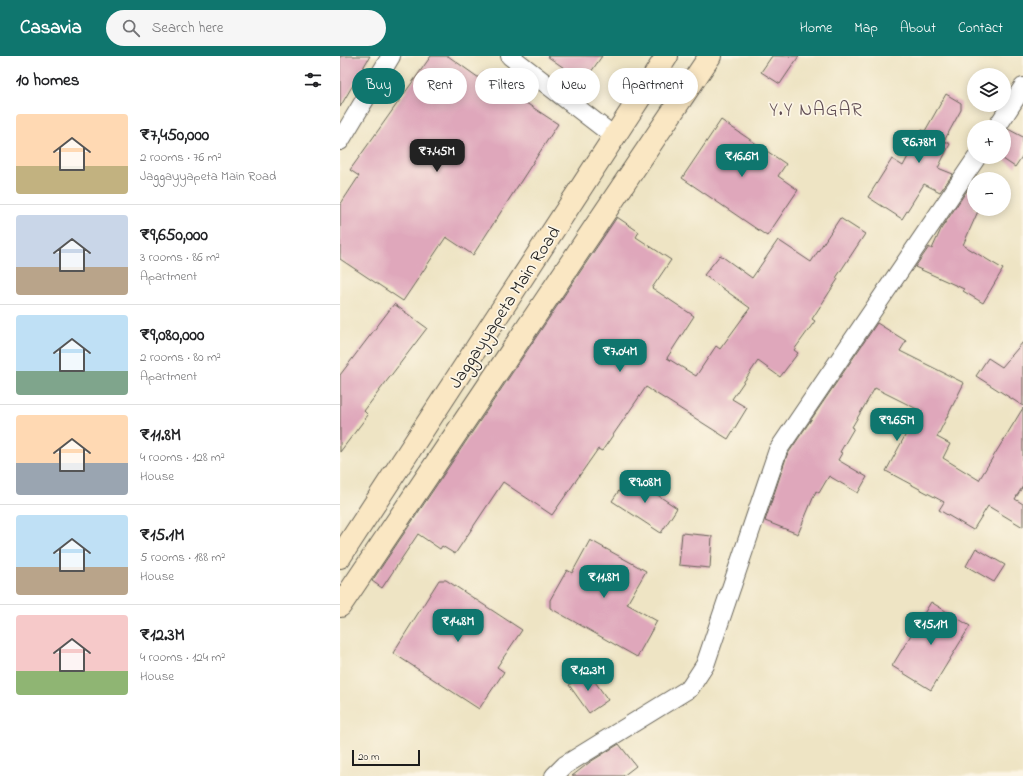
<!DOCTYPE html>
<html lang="en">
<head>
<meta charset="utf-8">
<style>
  body { margin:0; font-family:"Indie Flower",sans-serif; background:#f6f6f6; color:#202124; height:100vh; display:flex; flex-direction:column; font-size:15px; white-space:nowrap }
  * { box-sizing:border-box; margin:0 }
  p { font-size:13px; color:#757577 }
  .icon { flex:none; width:22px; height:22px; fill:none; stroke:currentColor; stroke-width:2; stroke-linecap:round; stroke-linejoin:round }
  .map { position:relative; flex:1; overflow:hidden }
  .panel { display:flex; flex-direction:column; background:#fff; width:340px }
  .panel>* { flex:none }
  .hud { position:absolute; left:12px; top:12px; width:380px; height:36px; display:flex; gap:8px }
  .fabs { position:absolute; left:627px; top:12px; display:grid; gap:8px }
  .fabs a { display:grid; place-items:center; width:44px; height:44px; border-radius:50%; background:#fff; box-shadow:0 2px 10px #0003; font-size:20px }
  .scale { position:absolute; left:12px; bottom:10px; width:68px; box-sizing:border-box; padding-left:4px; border:2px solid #1c1c1c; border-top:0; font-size:11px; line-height:14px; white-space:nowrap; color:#1c1c1c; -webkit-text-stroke:3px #fcf5e5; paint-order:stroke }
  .price { position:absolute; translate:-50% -34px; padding:0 9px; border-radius:8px; background:#0f766e; color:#fff; font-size:13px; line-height:26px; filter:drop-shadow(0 1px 2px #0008) }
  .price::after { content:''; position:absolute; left:50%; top:24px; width:12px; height:9px; margin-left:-6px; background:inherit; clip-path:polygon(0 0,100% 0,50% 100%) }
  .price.selected { background:#222; color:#fff }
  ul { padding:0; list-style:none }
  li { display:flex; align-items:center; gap:12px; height:100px; padding:0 16px }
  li+li { border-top:1px solid #e0e0e0 }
  li span { display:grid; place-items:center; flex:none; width:112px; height:80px; border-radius:4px; color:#555 }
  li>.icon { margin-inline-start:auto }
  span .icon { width:48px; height:48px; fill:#fffc; stroke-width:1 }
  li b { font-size:17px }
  h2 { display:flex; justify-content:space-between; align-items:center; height:48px; padding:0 16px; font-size:17px }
  .pill { padding:0 14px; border-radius:18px; background:#fff; box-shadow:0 2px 10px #0003; font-size:14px; line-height:36px }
  .pill.selected { background:#0f766e; color:#fff }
  header { display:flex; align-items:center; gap:24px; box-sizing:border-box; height:56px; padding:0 20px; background:#0f766e; color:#fff }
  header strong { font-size:19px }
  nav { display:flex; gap:22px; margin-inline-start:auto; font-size:14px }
  .search { width:280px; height:36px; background:#f6f6f6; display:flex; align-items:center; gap:10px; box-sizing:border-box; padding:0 14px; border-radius:22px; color:#757577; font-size:15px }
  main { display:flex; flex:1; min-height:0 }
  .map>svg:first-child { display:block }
  .building { fill:#dfa7bb }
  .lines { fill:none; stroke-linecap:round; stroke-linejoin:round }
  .street-casing { stroke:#666257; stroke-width:20 }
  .secondary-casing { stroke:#666257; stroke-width:24 }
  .street { stroke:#fff; stroke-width:18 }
  .secondary { stroke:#fae7c3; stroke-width:22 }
  .labels { text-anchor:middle; stroke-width:3.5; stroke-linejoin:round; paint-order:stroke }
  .street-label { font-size:18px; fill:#1c1c1c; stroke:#fcf5e5 }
  .neighbourhood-label { font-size:19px; letter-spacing:1px; fill:#604d54; stroke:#fcf5e5 }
</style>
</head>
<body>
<header>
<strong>Casavia</strong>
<div class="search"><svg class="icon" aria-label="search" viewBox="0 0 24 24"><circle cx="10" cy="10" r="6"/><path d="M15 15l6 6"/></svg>Search here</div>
<nav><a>Home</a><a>Map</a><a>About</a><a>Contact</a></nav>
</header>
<main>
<section class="panel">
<h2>10 homes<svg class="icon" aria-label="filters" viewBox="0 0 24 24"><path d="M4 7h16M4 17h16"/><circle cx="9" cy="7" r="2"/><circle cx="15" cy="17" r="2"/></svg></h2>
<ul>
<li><span style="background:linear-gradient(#ffd9b3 65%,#c2b280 0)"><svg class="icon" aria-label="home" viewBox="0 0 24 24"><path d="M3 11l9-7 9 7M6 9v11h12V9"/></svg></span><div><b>₹7,450,000</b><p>2 rooms · 76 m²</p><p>Jaggayyapeta Main Road</p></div></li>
<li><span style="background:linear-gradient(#c9d6e8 65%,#b9a48a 0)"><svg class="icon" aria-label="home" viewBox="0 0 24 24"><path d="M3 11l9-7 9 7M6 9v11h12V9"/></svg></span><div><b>₹9,650,000</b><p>3 rooms · 86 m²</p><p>Apartment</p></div></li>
<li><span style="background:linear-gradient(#bfe0f5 70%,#7fa58c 0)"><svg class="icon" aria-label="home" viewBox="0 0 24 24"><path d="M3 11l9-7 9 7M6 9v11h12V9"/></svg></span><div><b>₹9,080,000</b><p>2 rooms · 80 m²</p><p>Apartment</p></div></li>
<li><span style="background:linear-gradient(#ffd9b3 60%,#9aa5b1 0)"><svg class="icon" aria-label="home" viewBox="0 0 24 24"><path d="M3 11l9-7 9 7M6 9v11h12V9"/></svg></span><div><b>₹11.8M</b><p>4 rooms · 128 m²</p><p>House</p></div></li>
<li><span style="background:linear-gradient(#bfe0f5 65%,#b9a48a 0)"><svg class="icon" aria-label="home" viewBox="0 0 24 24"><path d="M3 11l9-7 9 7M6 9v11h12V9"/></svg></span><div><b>₹15.1M</b><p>5 rooms · 188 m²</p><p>House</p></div></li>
<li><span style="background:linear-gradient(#f6c9c9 70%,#8fb573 0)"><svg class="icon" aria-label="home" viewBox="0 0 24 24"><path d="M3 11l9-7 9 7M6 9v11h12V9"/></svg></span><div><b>₹12.3M</b><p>4 rooms · 124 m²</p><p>House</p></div></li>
</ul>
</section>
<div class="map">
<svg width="683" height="720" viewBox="0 0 683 720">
  <rect width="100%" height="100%" fill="#fcf5e5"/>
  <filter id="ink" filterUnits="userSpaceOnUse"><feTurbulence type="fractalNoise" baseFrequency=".025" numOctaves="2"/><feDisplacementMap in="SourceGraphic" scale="8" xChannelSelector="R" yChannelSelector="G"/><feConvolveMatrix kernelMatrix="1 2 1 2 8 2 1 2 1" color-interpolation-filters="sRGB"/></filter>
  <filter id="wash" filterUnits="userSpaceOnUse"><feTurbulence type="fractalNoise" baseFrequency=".012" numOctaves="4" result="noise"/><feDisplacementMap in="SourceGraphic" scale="16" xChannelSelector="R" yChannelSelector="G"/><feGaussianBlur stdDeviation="0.9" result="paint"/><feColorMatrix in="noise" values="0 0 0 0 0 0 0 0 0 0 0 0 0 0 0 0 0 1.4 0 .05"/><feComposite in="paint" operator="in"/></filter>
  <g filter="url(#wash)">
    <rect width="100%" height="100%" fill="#eee4c4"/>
    <g id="blocks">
      <g class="building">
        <path d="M0,0H30L0,51Z"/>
        <path d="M91,0H108L139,22L144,15L181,41L180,43L218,68L133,199L106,181L63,245L0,203V149L19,120L10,114Z"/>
        <path d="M207,0H262L244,26Z"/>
        <path d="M432,0H459L440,28L421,16Z"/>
        <path d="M606,38L621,47V54L604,85L610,88L598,112L613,118L600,136L584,128L562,163L528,141L552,103L563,110L582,74L585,75Z"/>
        <path d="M381,64L446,108L438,120L458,134L427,180L342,122Z"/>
        <path d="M668,73L683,81V99L675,111L660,101H664V78Z"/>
        <path d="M632,127L634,128V153H639L623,189L663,213L643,247L623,235L624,233L575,211L589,191L592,193L601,173Z"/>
        <path d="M277,161L299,176L296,181L331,204L312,232L354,260L327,302L356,320L376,290L380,293L410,252L364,219L380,199L412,222L438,184L471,206L500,162L525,178L496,222L498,223L472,263L475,265L454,294L458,297L440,321L418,305L392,343L407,352L388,383L306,331L262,395L258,393L212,459L163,426L115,498L102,490L100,493L78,478L42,532L32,525Z"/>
        <path d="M54,248L87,272L24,355L28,359L0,396V319Z"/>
        <path d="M537,267L566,285L560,295L624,327L597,381L610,388L603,402L639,424L683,352V430L675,443L683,448V471L648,450L633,474L599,454L604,446L546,415L579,354L535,332L512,371L514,372L500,396L502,397L498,404L527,421L518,437L489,420L479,437L476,435L458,478L425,465L447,399Z"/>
        <path d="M683,286V350L636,320L648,302L662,311Z"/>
        <path d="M289,420L337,452L321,477L272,445Z"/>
        <path d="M342,477L372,480L370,512L339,509Z"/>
        <path d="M250,484L306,515L287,548L317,565L297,601L210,552V544L227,514L232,517Z"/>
        <path d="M636,492L665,509L654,526L626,510Z"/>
        <path d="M99,524H106L182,574L157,611L164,616L139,653L53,597Z"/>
        <path d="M591,546L630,570L591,634L552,610Z"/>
        <path d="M248,616L268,644L249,657L229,629Z"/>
        <path d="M279,688L296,710L283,720H232L250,706Z"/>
      </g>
    </g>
  </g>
  <g filter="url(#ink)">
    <use href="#blocks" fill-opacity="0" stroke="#666257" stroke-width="1"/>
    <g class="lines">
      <g class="street-casing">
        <g id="street">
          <path d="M170,0L275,81"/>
          <path d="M657,71L683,31"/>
          <path d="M0,85L51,0"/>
          <path d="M214,720L225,709L350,632L365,609L438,394L637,101"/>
        </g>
      </g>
      <g class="secondary-casing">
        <g id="secondary">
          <path d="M0,501L327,0"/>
          <path d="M0,550L370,0"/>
        </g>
      </g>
      <use href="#street" class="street"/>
      <use href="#secondary" class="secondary"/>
    </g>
  </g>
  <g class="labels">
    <g class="street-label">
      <text transform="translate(164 251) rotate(-57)" y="6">Jaggayyapeta Main Road</text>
    </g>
    <g class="neighbourhood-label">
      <text x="476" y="59">Y.Y NAGAR</text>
    </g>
  </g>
</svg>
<div class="fabs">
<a><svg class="icon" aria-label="layers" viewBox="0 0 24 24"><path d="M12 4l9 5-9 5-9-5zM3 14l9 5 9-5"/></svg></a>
<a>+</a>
<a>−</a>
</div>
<div class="scale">20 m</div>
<b class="price" style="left:579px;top:108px">₹6.78M</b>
<b class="price selected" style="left:97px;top:117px">₹7.45M</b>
<b class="price" style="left:402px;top:122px">₹16.6M</b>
<b class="price" style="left:280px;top:317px">₹7.04M</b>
<b class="price" style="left:557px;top:386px">₹9.65M</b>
<b class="price" style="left:305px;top:448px">₹9.08M</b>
<b class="price" style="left:264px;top:543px">₹11.8M</b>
<b class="price" style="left:118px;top:587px">₹14.8M</b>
<b class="price" style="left:591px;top:590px">₹15.1M</b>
<b class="price" style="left:248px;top:636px">₹12.3M</b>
<div class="hud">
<a class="pill selected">Buy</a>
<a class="pill">Rent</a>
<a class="pill">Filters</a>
<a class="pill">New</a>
<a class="pill">Apartment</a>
</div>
</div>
</main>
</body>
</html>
